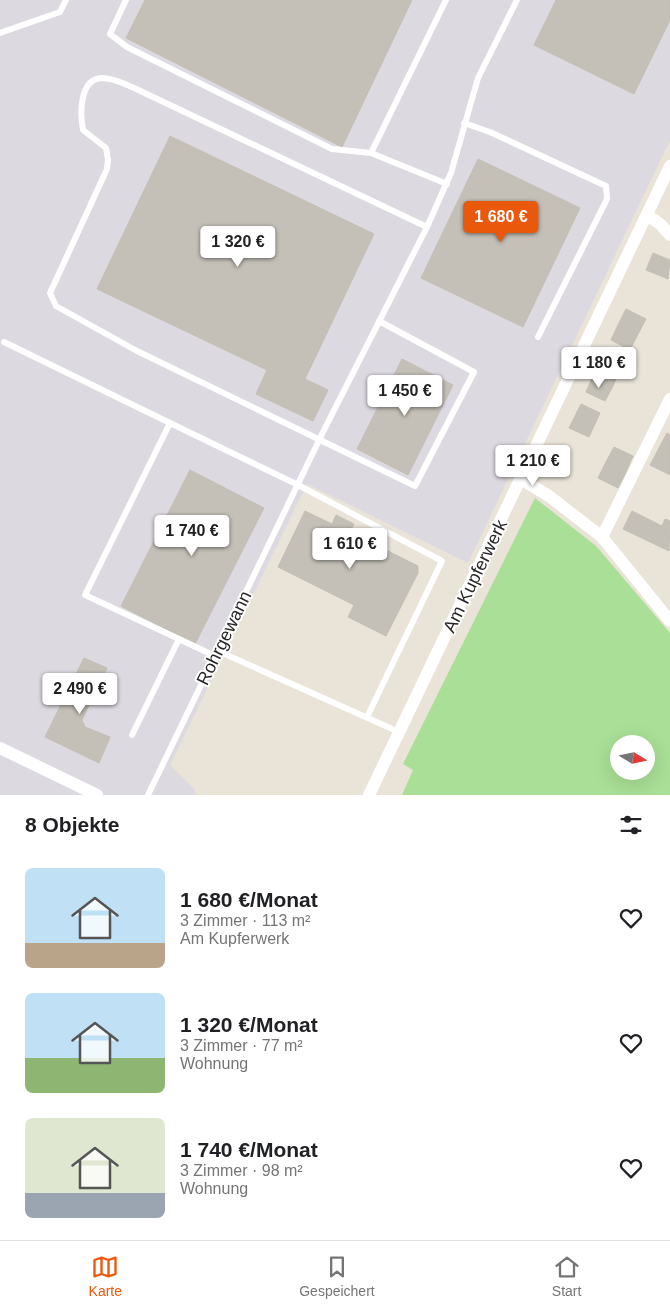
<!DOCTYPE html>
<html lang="de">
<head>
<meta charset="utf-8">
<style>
  body { margin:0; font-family:Helvetica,sans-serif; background:#f6f6f6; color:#202124; height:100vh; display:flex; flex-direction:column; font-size:19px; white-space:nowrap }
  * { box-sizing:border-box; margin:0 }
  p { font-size:16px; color:#757577 }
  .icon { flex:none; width:28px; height:28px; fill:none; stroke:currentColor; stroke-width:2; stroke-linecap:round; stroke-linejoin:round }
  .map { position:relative; height:795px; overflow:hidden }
  .sheet { display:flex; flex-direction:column; background:#fff; flex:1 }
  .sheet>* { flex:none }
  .needle { width:32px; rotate:100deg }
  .fabs { position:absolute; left:610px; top:735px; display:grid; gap:10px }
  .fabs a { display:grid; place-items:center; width:45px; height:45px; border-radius:50%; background:#fff; box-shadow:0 5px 20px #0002; font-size:25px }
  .price { position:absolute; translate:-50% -42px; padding:0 11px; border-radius:5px; background:#fff; color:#222; font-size:16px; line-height:32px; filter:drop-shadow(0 1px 2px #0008) }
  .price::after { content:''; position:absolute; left:50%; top:30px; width:15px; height:11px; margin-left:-8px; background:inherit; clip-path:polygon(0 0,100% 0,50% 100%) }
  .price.current { background:#ea580c; color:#fff }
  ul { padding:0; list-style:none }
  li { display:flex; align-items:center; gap:15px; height:125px; padding:0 25px }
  li span { display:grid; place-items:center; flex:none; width:140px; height:100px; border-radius:8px; color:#555 }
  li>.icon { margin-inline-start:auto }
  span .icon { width:60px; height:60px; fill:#fffc; stroke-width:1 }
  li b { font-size:21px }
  h2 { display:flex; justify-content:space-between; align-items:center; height:60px; padding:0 25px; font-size:21px }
  .tab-bar { display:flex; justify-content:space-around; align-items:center; height:70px; border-top:1px solid #e0e0e0; background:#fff; font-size:14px; color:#757577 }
  .tab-bar a { display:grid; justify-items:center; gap:2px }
  .tab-bar .current { color:#ea580c }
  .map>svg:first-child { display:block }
  .industrial { fill:#dcd9e1 }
  .green { fill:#a9df96; fill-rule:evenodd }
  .building { fill:#c4c0b8; stroke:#c4bfb3 }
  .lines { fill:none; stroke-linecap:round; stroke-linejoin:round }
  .service { stroke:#fff; stroke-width:6 }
  .minor { stroke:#fff; stroke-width:12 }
  .labels { text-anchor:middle; stroke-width:4; stroke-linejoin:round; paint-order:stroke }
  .street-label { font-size:18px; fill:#272727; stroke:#fff }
</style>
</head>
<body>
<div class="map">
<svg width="670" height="795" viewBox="0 0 670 795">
  <rect width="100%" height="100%" fill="#e9e3d8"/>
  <path class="industrial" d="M0,0H670V140L468,563L307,484L170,765L194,789L196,795H0Z"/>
  <path class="green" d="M535,498L596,546L670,633V795H402L413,770L403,764ZM619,744H646V771H619Z"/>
  <g class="building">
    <path d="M145,0H412L342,147L126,38Z"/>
    <path d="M556,0H670V20L634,94L534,45Z"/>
    <path d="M170,136L374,234L305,379L328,390L313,421L256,394L267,370L97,289Z"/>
    <path d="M478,159L580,208L523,327L421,278Z"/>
    <path d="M653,253L670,260L668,279L646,270Z"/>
    <path d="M626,309L646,319L638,334L618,325Z"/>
    <path d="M618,325L638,334L630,350L611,340Z"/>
    <path d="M402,359L453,385L408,475L357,449Z"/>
    <path d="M601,360L620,370L613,386L593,376Z"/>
    <path d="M593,376L613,386L605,401L586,392Z"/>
    <path d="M581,404L600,413L589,437L569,428Z"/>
    <path d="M667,433L670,435V456L658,450Z"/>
    <path d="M614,447L633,456L626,472L606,462Z"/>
    <path d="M658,450L670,456V475L650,465Z"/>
    <path d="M606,462L626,472L618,488L598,478Z"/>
    <path d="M190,470L264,508L195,644L121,606Z"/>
    <path d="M305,511L332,524L336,515L354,524L350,532L418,566V573L386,636L348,617L354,605L278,567Z"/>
    <path d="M632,511L662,526L665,519L670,521L669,551L623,529Z"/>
    <path d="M84,658L107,668L82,720L85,727L110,737L99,763L45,737Z"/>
  </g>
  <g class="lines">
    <g class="service">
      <path d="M126,0L110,34L127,47L332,149L371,153L447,184"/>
      <path d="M0,33L60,12L66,0"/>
      <path d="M464,123L490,132L606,186L607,199L538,337"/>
      <path d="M371,153L446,0"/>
      <path d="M379,321L474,372L415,486L137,351L56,306L50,293L107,169L108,160L106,148L83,130C80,114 79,79 102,78C113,78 122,83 132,87L427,227"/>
      <path d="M4,342L170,423"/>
      <path d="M179,639L85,595L170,423L298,485L442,561L367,717"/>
      <path d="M218,651L399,732"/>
      <path d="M132,735L179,639L215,656"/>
      <path d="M148,795L323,432L427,227L451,173L478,78L517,0"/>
    </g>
    <g class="minor">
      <path d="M647,215L660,224L670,235"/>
      <path d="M521,479L549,496L602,537L670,399"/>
      <path d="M602,537L670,621"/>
      <path d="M0,748L97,795"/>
      <path d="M369,795L670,166"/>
    </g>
  </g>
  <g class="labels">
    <g class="street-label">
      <text transform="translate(475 576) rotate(-64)" y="6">Am Kupferwerk</text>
      <text transform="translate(224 638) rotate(-64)" y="6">Rohrgewann</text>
    </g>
  </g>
</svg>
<div class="fabs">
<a><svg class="needle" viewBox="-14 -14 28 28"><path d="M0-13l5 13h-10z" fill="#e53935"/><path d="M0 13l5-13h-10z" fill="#757577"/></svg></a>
</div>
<b class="price current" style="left:501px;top:243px">1 680 €</b>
<b class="price" style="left:238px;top:268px">1 320 €</b>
<b class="price" style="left:599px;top:389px">1 180 €</b>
<b class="price" style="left:405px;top:417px">1 450 €</b>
<b class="price" style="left:533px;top:487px">1 210 €</b>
<b class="price" style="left:192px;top:557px">1 740 €</b>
<b class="price" style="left:350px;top:570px">1 610 €</b>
<b class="price" style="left:80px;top:715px">2 490 €</b>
</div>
<section class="sheet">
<h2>8 Objekte<svg class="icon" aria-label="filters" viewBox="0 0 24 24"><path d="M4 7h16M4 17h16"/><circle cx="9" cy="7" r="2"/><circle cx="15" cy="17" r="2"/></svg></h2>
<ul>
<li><span style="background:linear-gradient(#bfe0f5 75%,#b9a48a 0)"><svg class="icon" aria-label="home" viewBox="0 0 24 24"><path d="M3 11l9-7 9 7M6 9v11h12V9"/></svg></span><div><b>1 680 €/Monat</b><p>3 Zimmer · 113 m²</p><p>Am Kupferwerk</p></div><svg class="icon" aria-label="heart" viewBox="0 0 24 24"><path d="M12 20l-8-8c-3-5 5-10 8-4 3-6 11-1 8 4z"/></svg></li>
<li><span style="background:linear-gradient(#bfe0f5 65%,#8fb573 0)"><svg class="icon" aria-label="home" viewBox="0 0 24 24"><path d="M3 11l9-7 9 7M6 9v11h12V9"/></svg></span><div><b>1 320 €/Monat</b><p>3 Zimmer · 77 m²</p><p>Wohnung</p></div><svg class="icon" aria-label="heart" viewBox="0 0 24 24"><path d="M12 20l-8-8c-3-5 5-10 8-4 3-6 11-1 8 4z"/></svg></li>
<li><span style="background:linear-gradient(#dfe7d0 75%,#9aa5b1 0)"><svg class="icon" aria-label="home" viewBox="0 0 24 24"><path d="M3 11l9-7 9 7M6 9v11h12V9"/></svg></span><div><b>1 740 €/Monat</b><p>3 Zimmer · 98 m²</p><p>Wohnung</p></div><svg class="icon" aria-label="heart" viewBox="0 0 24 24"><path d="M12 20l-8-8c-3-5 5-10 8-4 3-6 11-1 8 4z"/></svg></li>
</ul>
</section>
<nav class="tab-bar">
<a class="current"><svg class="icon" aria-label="map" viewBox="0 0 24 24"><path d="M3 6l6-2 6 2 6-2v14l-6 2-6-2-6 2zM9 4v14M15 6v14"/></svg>Karte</a>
<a><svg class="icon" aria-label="saved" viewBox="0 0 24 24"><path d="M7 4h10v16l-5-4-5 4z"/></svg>Gespeichert</a>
<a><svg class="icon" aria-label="home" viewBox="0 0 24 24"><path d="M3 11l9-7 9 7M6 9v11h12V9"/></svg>Start</a>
</nav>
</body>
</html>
